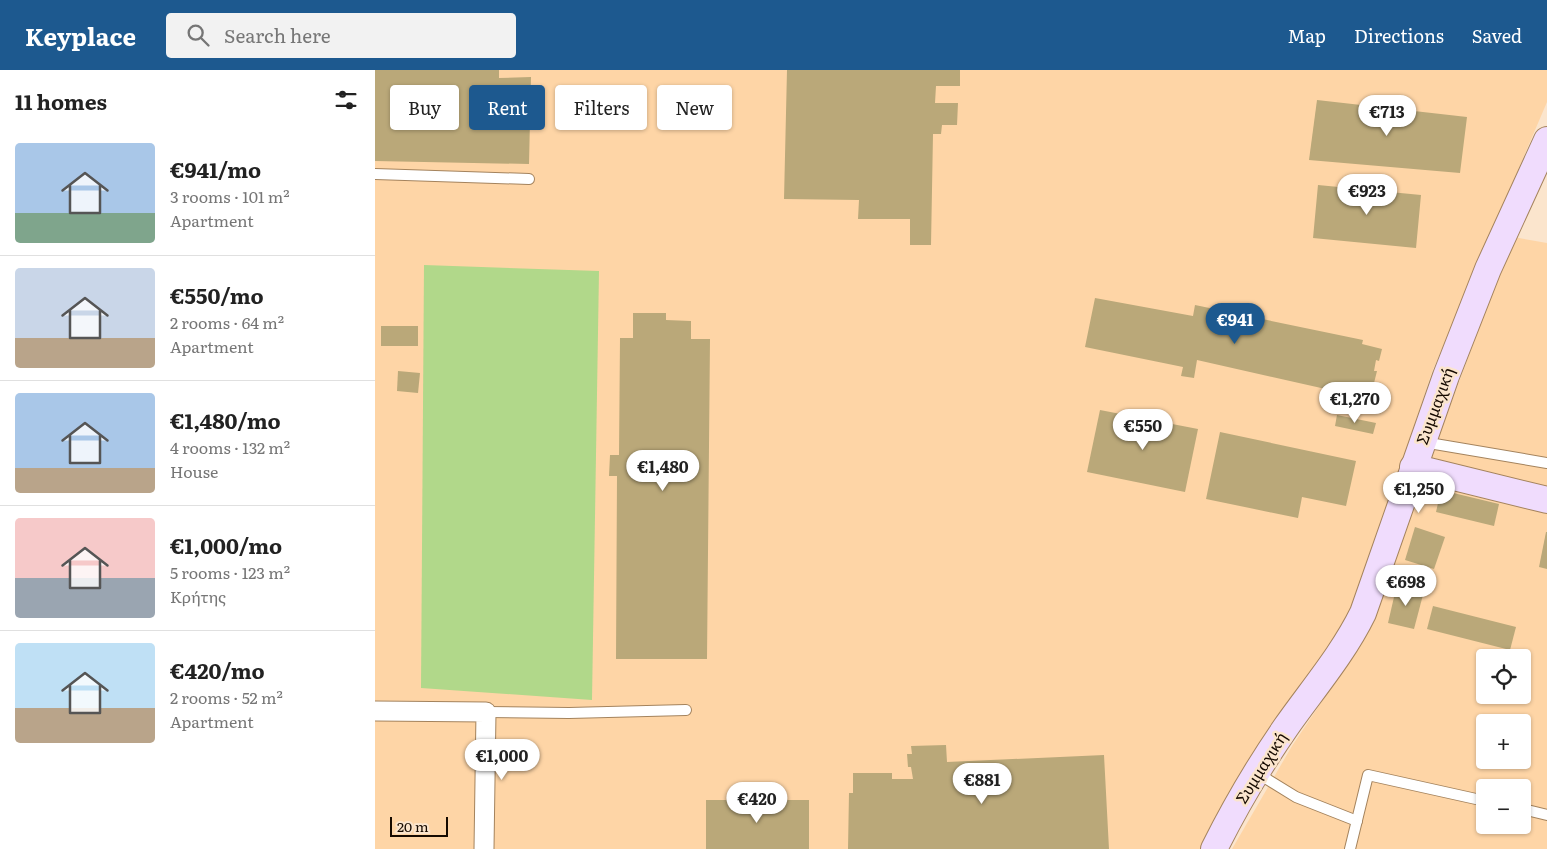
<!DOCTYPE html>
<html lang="en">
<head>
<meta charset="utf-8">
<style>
  body { margin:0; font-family:Literata,serif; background:#f2f2f2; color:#222; height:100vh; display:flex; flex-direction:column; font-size:19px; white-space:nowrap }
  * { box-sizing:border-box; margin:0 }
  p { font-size:16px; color:#767676 }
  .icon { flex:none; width:28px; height:28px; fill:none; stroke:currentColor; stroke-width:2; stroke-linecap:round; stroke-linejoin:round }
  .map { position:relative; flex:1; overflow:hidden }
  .drawer { display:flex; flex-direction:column; background:#fff; width:375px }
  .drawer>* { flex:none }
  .banner { position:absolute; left:15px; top:15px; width:475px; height:45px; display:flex; gap:10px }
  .tools { position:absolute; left:1101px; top:579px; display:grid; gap:10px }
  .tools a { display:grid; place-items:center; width:55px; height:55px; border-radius:5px; background:#fff; box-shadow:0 1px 4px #0004; font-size:25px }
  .scale { position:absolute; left:15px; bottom:12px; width:58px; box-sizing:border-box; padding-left:5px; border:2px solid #160a00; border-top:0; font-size:14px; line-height:18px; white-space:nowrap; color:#160a00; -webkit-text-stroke:4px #fbe5cd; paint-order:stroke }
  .price { position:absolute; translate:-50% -42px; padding:0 11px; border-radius:18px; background:#fff; color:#222; font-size:16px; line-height:32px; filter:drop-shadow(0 1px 2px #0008) }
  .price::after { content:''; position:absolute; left:50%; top:30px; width:15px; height:11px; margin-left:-8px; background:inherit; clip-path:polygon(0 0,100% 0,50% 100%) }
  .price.on { background:#1d598f; color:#fff }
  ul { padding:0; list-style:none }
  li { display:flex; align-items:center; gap:15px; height:125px; padding:0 15px }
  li+li { border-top:1px solid #e0e0e0 }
  li span { display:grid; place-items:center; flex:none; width:140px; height:100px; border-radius:5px; color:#555 }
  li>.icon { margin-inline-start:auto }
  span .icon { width:60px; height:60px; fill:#fffc; stroke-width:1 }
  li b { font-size:21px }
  h2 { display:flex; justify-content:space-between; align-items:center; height:60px; padding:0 15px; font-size:21px }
  .tag { padding:0 18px; border-radius:5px; background:#fff; box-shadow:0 1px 4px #0004; font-size:18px; line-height:45px }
  .tag.on { background:#1d598f; color:#fff }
  header { display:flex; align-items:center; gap:30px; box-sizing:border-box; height:70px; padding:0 25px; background:#1d598f; color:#fff }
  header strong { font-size:24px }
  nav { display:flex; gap:28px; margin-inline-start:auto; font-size:18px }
  .search { width:350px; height:45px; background:#f2f2f2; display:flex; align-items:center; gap:12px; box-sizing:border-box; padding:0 18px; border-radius:5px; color:#767676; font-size:19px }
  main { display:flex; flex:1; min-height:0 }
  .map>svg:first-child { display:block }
  .built { fill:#fed5a6; fill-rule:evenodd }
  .green { fill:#b1d88a }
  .building { fill:#baa879 }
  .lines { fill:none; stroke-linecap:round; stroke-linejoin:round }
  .lane-casing { stroke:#a4835d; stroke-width:12 }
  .street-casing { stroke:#a4835d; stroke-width:21 }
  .secondary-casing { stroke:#a4835d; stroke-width:28 }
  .lane { stroke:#fff; stroke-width:10 }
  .street { stroke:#fff; stroke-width:19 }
  .secondary { stroke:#f0dcfd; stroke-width:26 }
  .labels { text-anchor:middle; stroke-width:5; stroke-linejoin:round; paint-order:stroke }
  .street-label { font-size:16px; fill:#160a00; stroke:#fbe5cd }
</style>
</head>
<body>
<header>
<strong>Keyplace</strong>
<div class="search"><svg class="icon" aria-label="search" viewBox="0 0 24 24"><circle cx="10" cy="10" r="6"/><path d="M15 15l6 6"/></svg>Search here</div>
<nav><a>Map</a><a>Directions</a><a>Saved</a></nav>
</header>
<main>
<section class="drawer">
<h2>11 homes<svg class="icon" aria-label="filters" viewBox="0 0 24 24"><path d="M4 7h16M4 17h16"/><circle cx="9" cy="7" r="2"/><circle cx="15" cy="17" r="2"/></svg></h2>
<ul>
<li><span style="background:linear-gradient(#a9c7e8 70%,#7fa58c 0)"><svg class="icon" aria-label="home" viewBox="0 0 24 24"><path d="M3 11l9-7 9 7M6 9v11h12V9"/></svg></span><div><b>€941/mo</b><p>3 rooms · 101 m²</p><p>Apartment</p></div></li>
<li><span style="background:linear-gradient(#c9d6e8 70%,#b9a48a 0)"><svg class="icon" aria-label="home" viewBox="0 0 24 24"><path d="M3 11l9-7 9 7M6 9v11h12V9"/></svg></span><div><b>€550/mo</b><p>2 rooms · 64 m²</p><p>Apartment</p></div></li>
<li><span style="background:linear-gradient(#a9c7e8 75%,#b9a48a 0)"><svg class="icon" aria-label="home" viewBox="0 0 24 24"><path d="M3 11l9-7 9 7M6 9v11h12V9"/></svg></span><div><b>€1,480/mo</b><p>4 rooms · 132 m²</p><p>House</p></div></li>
<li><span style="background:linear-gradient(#f6c9c9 60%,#9aa5b1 0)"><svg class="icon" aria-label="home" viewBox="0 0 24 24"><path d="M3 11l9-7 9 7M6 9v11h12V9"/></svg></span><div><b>€1,000/mo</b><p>5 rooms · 123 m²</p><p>Κρήτης</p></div></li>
<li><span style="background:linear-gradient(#bfe0f5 65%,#b9a48a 0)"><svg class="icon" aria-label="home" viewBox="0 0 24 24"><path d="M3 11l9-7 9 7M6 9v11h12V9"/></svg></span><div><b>€420/mo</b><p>2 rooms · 52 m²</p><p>Apartment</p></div></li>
</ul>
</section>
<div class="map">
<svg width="1172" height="779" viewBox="0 0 1172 779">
  <rect width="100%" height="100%" fill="#fbe5cd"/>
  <g class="built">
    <path d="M0,0H1172V32L1057,302L973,555L830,779H0Z"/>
    <path d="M1138,167L1172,173V779H857L917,676L988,570ZM1110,588H1148V625H1110ZM1110,652H1148V690H1110ZM1110,718H1148V755H1110Z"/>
  </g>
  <path class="green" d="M49,195L224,201L217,630L46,618Z"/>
  <g class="building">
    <path d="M0,0H124V8L156,7L154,94L0,91Z"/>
    <path d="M412,0H585V16H561L560,33H583L582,55H567L566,64H558L556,175H535V149H483L484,130L409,129Z"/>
    <path d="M942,30L1092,47L1085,103L934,90Z"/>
    <path d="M943,115L1046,125L1041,178L938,168Z"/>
    <path d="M720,228L818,246L820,235L988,270L987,274L1007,279L1004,291L1001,290L999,301H1002L995,329L822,290L819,308L806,306L808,297L710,277Z"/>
    <path d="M258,243H291V250L316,251V269H335L332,589H241L242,406H234L235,385H244L245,268H258Z"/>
    <rect x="6" y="256" width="37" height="20"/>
    <path d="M23,301L45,303L43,323L22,321Z"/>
    <path d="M725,340L823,359L810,422L712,402Z"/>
    <path d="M962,345L1001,353L998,364L960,356Z"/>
    <path d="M845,362L981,391L971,436L927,427L923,448L831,429Z"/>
    <path d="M1066,420L1124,434L1119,456L1061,442Z"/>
    <path d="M1040,457L1070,467L1059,499L1030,490Z"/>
    <path d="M1171,462H1172V499L1164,497Z"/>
    <path d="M1022,514L1049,521L1039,559L1013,553Z"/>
    <path d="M1058,536L1141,557L1135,580L1052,559Z"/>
    <path d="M571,675L572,692L729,685L734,779H473L474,723H478V703H517V709H538L536,697H533L532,684H537L536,676Z"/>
    <rect x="331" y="730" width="103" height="49"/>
  </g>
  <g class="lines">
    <g class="lane-casing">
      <g id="lane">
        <path d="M0,104L154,109"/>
        <path d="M1048,372L1172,393"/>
        <path d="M111,642L194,643L311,640"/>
        <path d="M882,703L921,727L982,751"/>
        <path d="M1148,739L1172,745"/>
        <path d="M975,779L993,705L1110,731"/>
      </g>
    </g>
    <g class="street-casing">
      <path id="street" d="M0,641L111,642L109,779"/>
    </g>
    <g class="secondary-casing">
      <g id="secondary">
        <path d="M1038,397L1172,430"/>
        <path d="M839,779C860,737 884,696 911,657C937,620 968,584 988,543L1071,306L1113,199L1172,70"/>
      </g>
    </g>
    <use href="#lane" class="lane"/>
    <use href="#street" class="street"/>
    <use href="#secondary" class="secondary"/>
  </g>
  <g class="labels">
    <g class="street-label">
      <text transform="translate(1060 336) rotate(-70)" y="6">Συμμαχική</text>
      <text transform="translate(886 698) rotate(-58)" y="6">Συμμαχική</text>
    </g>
  </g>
</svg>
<div class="tools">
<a><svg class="icon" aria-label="locate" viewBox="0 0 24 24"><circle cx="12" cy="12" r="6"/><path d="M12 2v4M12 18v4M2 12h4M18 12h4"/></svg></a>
<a>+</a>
<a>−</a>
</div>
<div class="scale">20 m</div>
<b class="price" style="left:1012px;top:67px">€713</b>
<b class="price" style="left:992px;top:146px">€923</b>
<b class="price on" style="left:860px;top:275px">€941</b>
<b class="price" style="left:980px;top:354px">€1,270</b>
<b class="price" style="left:768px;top:381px">€550</b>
<b class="price" style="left:288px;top:422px">€1,480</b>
<b class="price" style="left:1044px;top:444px">€1,250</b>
<b class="price" style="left:1031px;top:537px">€698</b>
<b class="price" style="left:127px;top:711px">€1,000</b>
<b class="price" style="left:607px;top:735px">€881</b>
<b class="price" style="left:382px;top:754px">€420</b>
<div class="banner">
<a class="tag">Buy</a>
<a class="tag on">Rent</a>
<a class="tag">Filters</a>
<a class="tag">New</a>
</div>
</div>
</main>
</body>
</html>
